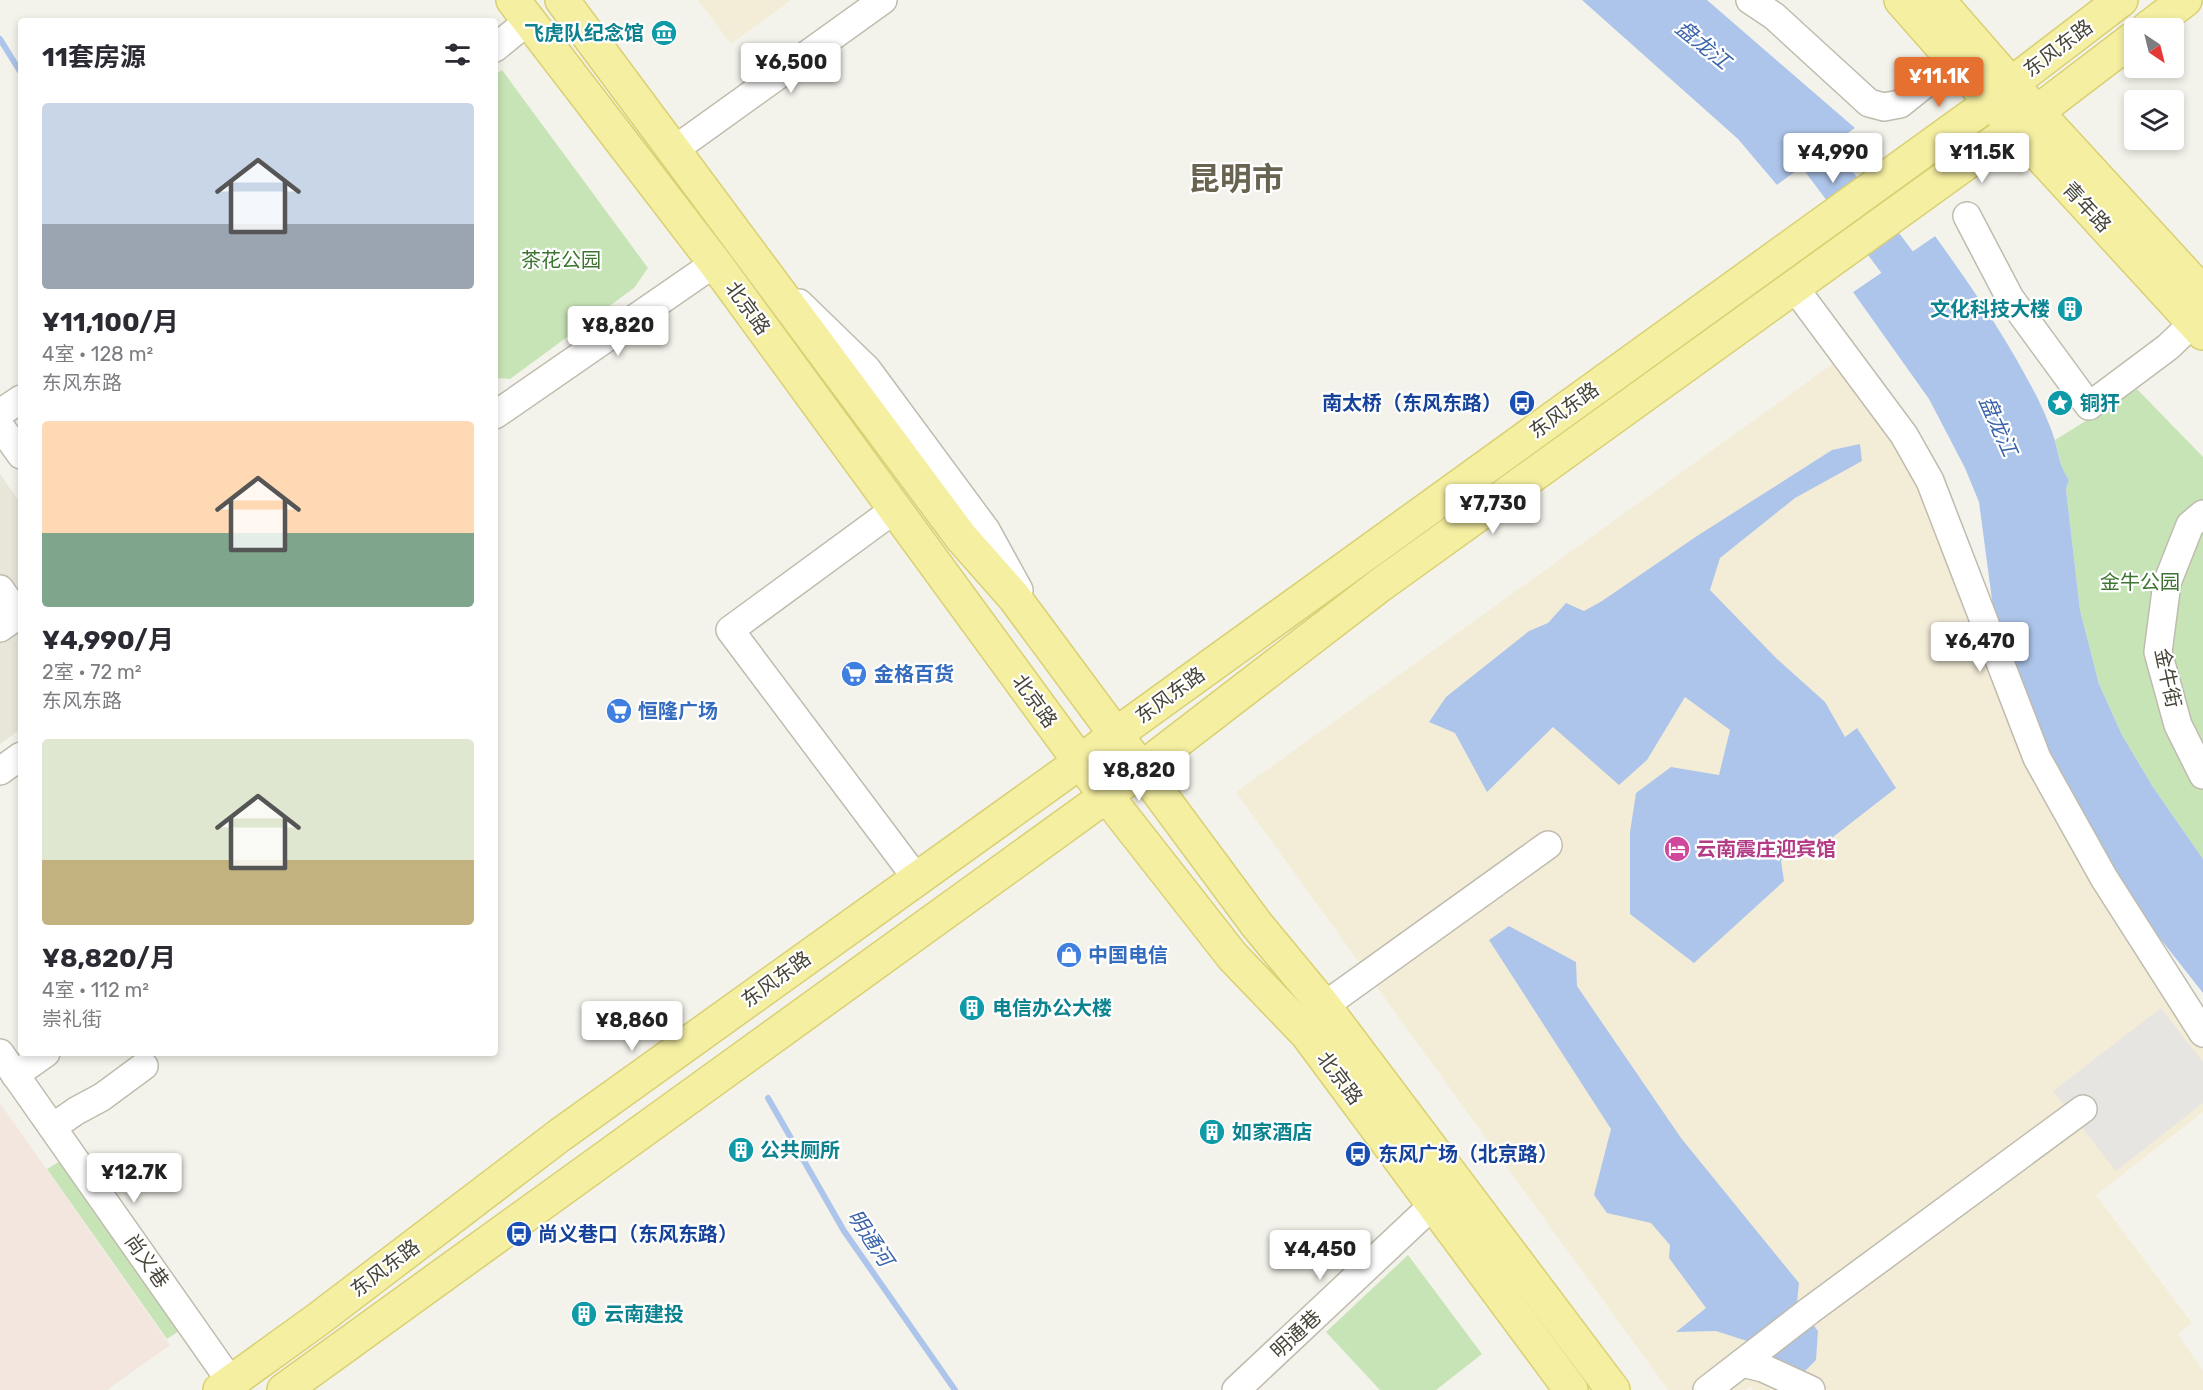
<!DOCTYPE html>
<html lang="zh">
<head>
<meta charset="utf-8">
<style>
  body { margin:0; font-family:Rubik,"Noto Sans SC",sans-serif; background:#f7f7f7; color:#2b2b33; height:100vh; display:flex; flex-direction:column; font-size:22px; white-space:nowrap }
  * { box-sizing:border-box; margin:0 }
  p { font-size:20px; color:#7c7c81 }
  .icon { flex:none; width:33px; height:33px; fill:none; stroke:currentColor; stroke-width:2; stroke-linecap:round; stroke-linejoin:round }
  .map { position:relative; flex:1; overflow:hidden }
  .details { position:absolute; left:18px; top:18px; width:480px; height:1038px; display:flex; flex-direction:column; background:#fff; border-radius:6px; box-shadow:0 3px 9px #0003 }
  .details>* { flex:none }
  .needle { width:39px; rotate:145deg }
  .buttons { position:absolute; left:2124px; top:18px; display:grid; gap:12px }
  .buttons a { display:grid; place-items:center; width:60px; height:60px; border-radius:6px; background:#fff; box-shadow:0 3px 9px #0003; font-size:30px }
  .price { position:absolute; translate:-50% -51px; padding:0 14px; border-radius:6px; background:#fff; color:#222; font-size:20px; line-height:39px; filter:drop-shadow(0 2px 3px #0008) }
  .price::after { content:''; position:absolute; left:50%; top:36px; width:18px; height:14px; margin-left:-9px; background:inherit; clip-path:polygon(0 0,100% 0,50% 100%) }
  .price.selected { background:#e6702f; color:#fff }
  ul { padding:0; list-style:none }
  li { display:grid; align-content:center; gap:12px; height:318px; padding:0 24px }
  li span { display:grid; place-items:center; height:186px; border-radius:6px; color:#555 }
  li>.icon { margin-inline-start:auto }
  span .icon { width:108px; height:108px; fill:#fffc; stroke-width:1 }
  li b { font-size:26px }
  h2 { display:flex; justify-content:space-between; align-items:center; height:72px; padding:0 24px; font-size:26px }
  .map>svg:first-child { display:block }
  .residential { fill:#e7e6d9 }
  .commercial { fill:#f3edd8 }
  .medical { fill:#f3e6df }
  .green { fill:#c7e4b7 }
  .parking { fill:#e6e5e1 }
  .water { fill:#adc5ea }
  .pier { fill:#f4f3eb }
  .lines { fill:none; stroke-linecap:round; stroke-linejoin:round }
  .stream { stroke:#adc5ea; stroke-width:6 }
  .river { stroke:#adc5ea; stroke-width:38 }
  .minor-casing { stroke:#bfbcae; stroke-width:30 }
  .major-casing { stroke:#d9d073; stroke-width:36 }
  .minor { stroke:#fff; stroke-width:27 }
  .major { stroke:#f5efa2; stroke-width:33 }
  .labels { text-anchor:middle; stroke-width:4.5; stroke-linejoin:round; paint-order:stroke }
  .culture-label { font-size:20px; font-weight:bold; fill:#0d838f; stroke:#fff; text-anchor:start }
  .street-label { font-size:20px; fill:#474539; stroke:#fff }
  .park-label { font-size:20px; fill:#3d7431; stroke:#fff }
  .transit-label { font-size:20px; font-weight:bold; fill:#164399; stroke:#fff; text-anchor:start }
  .shop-label { font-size:20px; font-weight:bold; fill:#366cbe; stroke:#fff; text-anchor:start }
  .hotel-label { font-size:20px; font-weight:bold; fill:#b23c85; stroke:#fff; text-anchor:start }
  .water-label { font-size:21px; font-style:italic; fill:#3b64aa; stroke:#fff }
  .town-label { font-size:32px; font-weight:bold; fill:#696451; stroke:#fff }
</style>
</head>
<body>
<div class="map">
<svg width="2203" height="1390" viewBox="0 0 2203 1390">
  <rect width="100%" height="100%" fill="#f4f3eb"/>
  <path class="residential" d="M0,474L21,504V729L0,744Z"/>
  <g class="commercial">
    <path d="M698,0H791L731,44Z"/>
    <path d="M1835,362L1923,486L2203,1045V1112L2096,1195L2192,1323L2178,1334L2203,1371V1390H1753L1750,1386L1745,1390H1668L1236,792Z"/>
  </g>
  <path class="medical" d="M0,1103L170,1345L107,1390H0Z"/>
  <g class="green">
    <path d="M502,70L648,268L634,288L510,379L495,378V75Z"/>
    <path d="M2137,389L2203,457V859L2153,787L2122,735L2099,684L2080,610L2066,489L2069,480L2063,472L2055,440Z"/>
    <path d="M60,1161L179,1331L167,1339L47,1169Z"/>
    <path d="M1408,1255L1482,1354L1436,1390H1380L1326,1332Z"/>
  </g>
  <path class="parking" d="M2161,1008L2203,1062V1103L2116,1171L2053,1091Z"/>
  <g class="water">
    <path d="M1582,0H1707L1855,128L1777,185L1738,139Z"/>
    <path d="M1935,236C1972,287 2009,342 2038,399C2044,412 2051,427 2055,441C2059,455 2060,468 2069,480L2066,489L2080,610L2099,684L2122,735L2153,787L2203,859V993L2126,895L2041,753L1994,615L1979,502L1965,468L1929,399L1853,292Z"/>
    <path d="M1860,444L1862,461L1795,498L1720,558L1710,590L1776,658L1825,702L1845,737L1857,728L1896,788L1824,844L1816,845L1807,835L1781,861L1784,881L1694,963L1630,914V832L1636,793L1671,767L1719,775L1730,730L1685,697L1647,760L1619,785L1553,727L1487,792L1455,733L1429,722L1446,697L1529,631L1548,623L1566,603L1584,611L1602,601L1697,536L1832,450Z"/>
    <path d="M1509,926L1576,962L1577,986L1681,1138L1799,1283L1797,1303L1818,1331L1816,1360L1801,1375L1770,1361L1747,1341L1716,1331L1676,1332L1706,1308L1669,1258L1670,1245L1651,1223L1607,1213L1594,1195L1611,1129L1489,940Z"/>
  </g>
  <g class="pier">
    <path d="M1855,128L1857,131L1779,188L1777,185Z"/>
    <path d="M1933,233L1935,236L1853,292L1851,290Z"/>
  </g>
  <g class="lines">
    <g class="stream">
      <path d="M0,39L21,73"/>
      <path d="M768,1098L844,1231L955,1390"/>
    </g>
    <path class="river" d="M1783,119L1814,152L1928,303"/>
    <g class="minor-casing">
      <g id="minor">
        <path d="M1750,0L1774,16L1869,103L1884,107L1900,104L1954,61"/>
        <path d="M495,48L528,21"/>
        <path d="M674,150L883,0"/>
        <path d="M1967,216L2010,298L2089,406L2168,347L2194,322"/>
        <path d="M1794,287L1904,435L1930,481L2037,758L2104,878L2203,1033"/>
        <path d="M799,303L867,369L986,530L1019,590"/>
        <path d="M0,413L21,399"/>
        <path d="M495,415L715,263"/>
        <path d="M0,426L21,455"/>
        <path d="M895,509L730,630L917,879"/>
        <path d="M2203,514L2190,525L2167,583L2158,652L2178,725L2203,775"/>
        <path d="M0,589L18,615L0,628"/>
        <path d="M0,771L21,756"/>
        <path d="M1324,1006L1548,845"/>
        <path d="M0,1053L231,1382"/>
        <path d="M15,1075L46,1053"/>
        <path d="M53,1127L76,1111L102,1097L144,1066"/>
        <path d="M1742,1363L1763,1368L1811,1390"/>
        <path d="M1236,1390L1434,1204"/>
        <path d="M1707,1390L1809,1311L2083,1109"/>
      </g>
    </g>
    <g class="major-casing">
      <g id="major">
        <path d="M513,0L715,263L1080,762L1233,957L1307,1034L1571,1390"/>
        <path d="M562,0L961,537L1014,597L1257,925L1324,1006L1613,1390"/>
        <path d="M1901,0L1991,102L2203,333"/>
        <path d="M1938,0L2011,84L2203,293"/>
        <path d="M2148,28L2185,0"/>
        <path d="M220,1390L317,1320L560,1135L1080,762L1115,735L1991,102L2011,84L2121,0"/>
        <path d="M284,1390L1106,796L1379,586L2037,112L2134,38"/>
      </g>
    </g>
    <use href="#minor" class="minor"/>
    <use href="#major" class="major"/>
  </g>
  <defs>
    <g id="museum-disc" transform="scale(1.35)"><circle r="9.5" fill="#0f9aa8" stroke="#fff"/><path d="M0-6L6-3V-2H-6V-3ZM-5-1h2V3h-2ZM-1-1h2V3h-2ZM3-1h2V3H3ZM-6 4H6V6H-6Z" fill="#fff"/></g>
    <g id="building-disc" transform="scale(1.35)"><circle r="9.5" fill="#0f9aa8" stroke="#fff"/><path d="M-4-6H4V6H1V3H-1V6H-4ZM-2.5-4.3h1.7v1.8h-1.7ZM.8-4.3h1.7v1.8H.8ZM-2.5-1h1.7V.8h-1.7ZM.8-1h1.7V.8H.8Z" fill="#fff"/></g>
    <g id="bus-disc" transform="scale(1.35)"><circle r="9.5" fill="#1a4fb4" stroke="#fff"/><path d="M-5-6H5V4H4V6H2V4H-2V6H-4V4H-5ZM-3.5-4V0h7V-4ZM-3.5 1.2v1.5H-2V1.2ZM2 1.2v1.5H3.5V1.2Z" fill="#fff"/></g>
    <g id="sight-disc" transform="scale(1.35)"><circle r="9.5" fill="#0f9aa8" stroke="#fff"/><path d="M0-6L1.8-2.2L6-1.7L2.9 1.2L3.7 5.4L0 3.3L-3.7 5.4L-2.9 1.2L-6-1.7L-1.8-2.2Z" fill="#fff"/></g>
    <g id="supermarket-disc" transform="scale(1.35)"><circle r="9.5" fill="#3f7fe0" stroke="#fff"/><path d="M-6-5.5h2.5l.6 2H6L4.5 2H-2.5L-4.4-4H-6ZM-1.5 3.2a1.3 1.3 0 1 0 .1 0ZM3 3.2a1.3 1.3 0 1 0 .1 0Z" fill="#fff"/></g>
    <g id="hotel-disc" transform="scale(1.35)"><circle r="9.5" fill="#d1479c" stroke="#fff"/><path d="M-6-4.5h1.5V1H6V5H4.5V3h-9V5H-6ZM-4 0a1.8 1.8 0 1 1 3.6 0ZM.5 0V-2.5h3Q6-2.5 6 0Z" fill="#fff"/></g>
    <g id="shop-disc" transform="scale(1.35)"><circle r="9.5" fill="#3f7fe0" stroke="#fff"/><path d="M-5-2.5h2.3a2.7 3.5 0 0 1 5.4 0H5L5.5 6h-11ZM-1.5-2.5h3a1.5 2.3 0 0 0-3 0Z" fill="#fff"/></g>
  </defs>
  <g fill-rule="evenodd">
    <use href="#museum-disc" x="664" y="33"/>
    <use href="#building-disc" x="2070" y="309"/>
    <use href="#bus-disc" x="1522" y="403"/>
    <use href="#sight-disc" x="2060" y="403"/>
    <use href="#supermarket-disc" x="854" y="674"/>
    <use href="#supermarket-disc" x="619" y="711"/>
    <use href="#hotel-disc" x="1677" y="849"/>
    <use href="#shop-disc" x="1069" y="955"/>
    <use href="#building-disc" x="972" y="1008"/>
    <use href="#building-disc" x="1212" y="1132"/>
    <use href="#building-disc" x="741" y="1150"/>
    <use href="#bus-disc" x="1358" y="1154"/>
    <use href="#bus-disc" x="519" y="1234"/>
    <use href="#building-disc" x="584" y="1314"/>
  </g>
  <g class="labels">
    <g class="culture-label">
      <text x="644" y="40" text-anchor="end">飞虎队纪念馆</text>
      <text x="2050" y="316" text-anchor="end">文化科技大楼</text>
      <text x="2080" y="410">铜犴</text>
      <text x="992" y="1015">电信办公大楼</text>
      <text x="1232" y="1139">如家酒店</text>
      <text x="760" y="1157">公共厕所</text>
      <text x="604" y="1321">云南建投</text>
    </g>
    <g class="street-label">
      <text transform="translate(2058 48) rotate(-37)" y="7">东风东路</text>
      <text transform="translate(2087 207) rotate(47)" y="7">青年路</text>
      <text transform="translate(748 308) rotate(54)" y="7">北京路</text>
      <text transform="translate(1564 410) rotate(-36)" y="7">东风东路</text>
      <text transform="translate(2168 678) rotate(78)" y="7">金牛街</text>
      <text transform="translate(1170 695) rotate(-36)" y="7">东风东路</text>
      <text transform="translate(1035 701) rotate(54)" y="7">北京路</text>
      <text transform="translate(776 979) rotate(-36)" y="7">东风东路</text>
      <text transform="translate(1340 1078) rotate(53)" y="7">北京路</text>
      <text transform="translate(147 1261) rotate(55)" y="7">尚义巷</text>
      <text transform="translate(385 1268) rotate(-37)" y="7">东风东路</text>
      <text transform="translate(1296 1334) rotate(-43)" y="7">明通巷</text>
    </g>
    <g class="park-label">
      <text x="561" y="267">茶花公园</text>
      <text x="2140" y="589">金牛公园</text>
    </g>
    <g class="transit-label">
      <text x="1502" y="410" text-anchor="end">南太桥（东风东路）</text>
      <text x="1378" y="1161">东风广场（北京路）</text>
      <text x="538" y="1241">尚义巷口（东风东路）</text>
    </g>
    <g class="shop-label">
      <text x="874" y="681">金格百货</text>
      <text x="638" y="718">恒隆广场</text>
      <text x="1088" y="962">中国电信</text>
    </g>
    <g class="hotel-label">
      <text x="1696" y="856">云南震庄迎宾馆</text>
    </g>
    <g class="water-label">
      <text transform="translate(1703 45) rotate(39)" y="7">盘龙江</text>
      <text transform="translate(1998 426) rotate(66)" y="7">盘龙江</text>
      <text transform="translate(870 1238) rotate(56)" y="7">明通河</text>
    </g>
    <g class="town-label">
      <text x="1236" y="190">昆明市</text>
    </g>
  </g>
</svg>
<div class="buttons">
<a><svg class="needle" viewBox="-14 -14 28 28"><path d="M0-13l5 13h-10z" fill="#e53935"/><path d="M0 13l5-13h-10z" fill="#7c7c81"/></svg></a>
<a><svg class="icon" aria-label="layers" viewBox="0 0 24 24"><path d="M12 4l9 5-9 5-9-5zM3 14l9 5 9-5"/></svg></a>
</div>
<b class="price" style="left:791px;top:94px">¥6,500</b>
<b class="price selected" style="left:1939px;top:108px">¥11.1K</b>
<b class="price" style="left:1833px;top:184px">¥4,990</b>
<b class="price" style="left:1982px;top:184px">¥11.5K</b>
<b class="price" style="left:618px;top:357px">¥8,820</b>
<b class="price" style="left:1493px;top:535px">¥7,730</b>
<b class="price" style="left:1980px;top:673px">¥6,470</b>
<b class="price" style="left:1139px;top:802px">¥8,820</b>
<b class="price" style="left:632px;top:1052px">¥8,860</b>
<b class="price" style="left:134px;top:1204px">¥12.7K</b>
<b class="price" style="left:1320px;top:1281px">¥4,450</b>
<section class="details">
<h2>11套房源<svg class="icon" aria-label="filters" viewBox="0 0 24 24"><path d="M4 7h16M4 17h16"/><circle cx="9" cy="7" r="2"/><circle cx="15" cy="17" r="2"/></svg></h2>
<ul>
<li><span style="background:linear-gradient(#c9d6e8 65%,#9aa5b1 0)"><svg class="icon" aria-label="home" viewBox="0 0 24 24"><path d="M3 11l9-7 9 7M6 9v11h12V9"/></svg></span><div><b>¥11,100/月</b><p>4室 · 128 m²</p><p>东风东路</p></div></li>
<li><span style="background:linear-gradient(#ffd9b3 60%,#7fa58c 0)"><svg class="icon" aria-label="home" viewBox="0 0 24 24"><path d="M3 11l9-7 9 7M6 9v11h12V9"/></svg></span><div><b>¥4,990/月</b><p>2室 · 72 m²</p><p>东风东路</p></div></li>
<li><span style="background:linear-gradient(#dfe7d0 65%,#c2b280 0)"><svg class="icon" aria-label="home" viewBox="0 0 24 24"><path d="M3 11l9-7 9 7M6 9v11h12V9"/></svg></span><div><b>¥8,820/月</b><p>4室 · 112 m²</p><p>崇礼街</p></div></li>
</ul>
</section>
</div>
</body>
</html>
